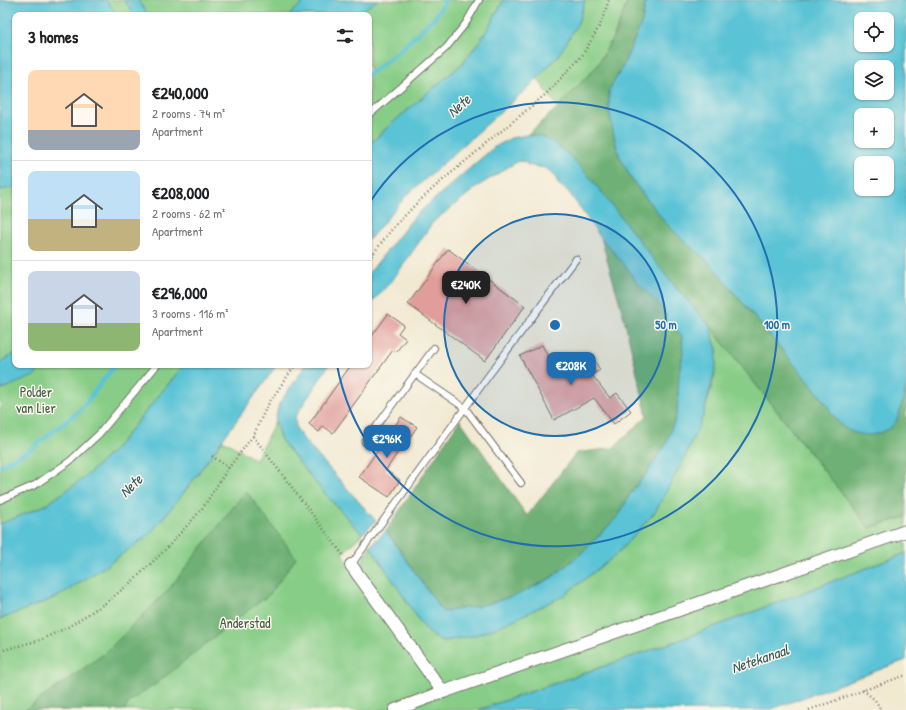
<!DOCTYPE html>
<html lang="en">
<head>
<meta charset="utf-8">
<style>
  body { margin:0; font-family:"Patrick Hand",sans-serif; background:#f6f6f6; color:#202124; height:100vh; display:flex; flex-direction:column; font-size:15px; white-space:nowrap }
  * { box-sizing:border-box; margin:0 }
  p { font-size:13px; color:#757577 }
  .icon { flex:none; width:22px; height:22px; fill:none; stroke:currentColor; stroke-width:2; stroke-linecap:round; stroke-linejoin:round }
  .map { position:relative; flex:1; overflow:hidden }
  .panel { position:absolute; left:12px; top:12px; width:360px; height:356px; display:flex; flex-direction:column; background:#fff; border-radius:8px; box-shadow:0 1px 3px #0004 }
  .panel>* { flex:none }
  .tools { position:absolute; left:854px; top:12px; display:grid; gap:8px }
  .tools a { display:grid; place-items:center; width:40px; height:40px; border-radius:8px; background:#fff; box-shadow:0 1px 3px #0004; font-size:20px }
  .price { position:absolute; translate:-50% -34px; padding:0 9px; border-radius:8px; background:#1f6fb2; color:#fff; font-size:13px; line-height:26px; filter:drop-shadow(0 1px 2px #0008) }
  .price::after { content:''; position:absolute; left:50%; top:24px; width:12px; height:9px; margin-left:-6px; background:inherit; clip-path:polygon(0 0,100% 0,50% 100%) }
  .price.active { background:#222; color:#fff }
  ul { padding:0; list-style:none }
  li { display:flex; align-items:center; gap:12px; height:100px; padding:0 16px }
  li+li { border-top:1px solid #e0e0e0 }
  li span { display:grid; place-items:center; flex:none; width:112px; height:80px; border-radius:8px; color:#555 }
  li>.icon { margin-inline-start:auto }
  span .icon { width:48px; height:48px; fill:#fffc; stroke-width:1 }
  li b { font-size:17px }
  h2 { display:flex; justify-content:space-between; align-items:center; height:48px; padding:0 16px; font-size:17px }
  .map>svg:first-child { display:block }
  .green { fill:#88cd87; stroke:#5a7c59 }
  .forest { fill:#6eb074; stroke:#4c6e50 }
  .water { fill:#5ac3d6; stroke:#427780; fill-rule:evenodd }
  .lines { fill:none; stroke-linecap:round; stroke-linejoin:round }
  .stream { stroke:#5ac3d6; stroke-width:4.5 }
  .building { fill:#e19d9a }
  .lane-casing { stroke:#716e65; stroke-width:8 }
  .street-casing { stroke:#716e65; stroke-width:14 }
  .path { stroke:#716e65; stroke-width:2.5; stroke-dasharray:1 3; stroke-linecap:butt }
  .lane { stroke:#fff; stroke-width:6 }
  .street { stroke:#fff; stroke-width:12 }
  .ring { fill:none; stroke:#1f6fb2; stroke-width:2 }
  .labels { text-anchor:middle; stroke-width:3; stroke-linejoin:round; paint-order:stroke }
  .park-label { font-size:14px; fill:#475c47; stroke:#fbf7ec }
  .water-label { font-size:15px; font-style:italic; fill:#39595e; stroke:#fbf7ec }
  .centre { fill:#1f6fb2; stroke:#fbf7ec; stroke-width:2 }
  .ring-label { font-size:12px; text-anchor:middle; font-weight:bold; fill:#1f6fb2; stroke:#fbf7ec; stroke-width:3; stroke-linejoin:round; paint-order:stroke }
</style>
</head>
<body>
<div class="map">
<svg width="906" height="710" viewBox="0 0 906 710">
  <rect width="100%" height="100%" fill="#fbf7ec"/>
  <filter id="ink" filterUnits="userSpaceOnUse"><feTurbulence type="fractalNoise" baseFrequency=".025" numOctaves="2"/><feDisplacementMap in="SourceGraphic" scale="8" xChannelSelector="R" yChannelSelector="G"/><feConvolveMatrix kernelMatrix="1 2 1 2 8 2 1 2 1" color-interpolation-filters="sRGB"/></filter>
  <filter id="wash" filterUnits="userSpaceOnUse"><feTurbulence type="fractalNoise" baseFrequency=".012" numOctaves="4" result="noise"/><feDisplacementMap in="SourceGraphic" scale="16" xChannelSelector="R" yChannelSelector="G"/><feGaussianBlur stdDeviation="0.9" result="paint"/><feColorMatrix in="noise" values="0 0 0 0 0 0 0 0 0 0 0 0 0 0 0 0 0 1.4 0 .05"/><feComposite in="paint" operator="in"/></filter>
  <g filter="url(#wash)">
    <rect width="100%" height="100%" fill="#f2e9d1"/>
    <g class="green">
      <path d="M0,0H504L484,35L462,64L391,124L369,145V15H15V365H184L115,449L84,478L46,505L0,524Z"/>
      <path d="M585,0H628L616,32L597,66L558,107L537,78L558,56L578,23Z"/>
      <path d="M709,325L869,528L906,517V553L677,641L478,710H0V619L57,597L101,569L149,535L185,491L223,440L256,460L275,421L281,440L319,487L362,534L342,554L356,573L370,546L423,626L433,637L444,641L472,636L496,628L563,596L617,554L655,512L685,457L703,416L714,379L717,350Z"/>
    </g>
    <g class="forest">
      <path d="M628,0H646L642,22L622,68L609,90V109L615,141L619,155L632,180L665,222L688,245L707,260L823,399L838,422H896L906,388V517L869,528L709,325L672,283L592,180L527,135L558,107L597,66L616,32Z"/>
      <path d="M601,238L624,264L636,281L660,305L664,310L667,320L682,336L683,354L679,373L677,413L666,444L646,474L630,494L619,515L583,552L551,578L519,594L488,604L443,612L386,531L460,420L527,516L576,453L613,448L647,416L624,318Z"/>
      <path d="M246,491L296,558L270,594L234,621L157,683L130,701L124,710H25L104,654L169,589Z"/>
    </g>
    <g class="water">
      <path d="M0,0H106L118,15H15V187L1,190L0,188Z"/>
      <path d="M124,0H138L148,15H135Z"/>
      <path d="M306,0H378L355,15H289Z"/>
      <path d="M504,0H585L578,23L558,56L530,86L405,197L369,240V145L391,124L462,64L484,35Z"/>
      <path d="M646,0H906V388C904,395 899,419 895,423C880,440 853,438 838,422C832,416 828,406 823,399L707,260L688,245L665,222L632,180L619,155L615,141L609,109V90L622,68L642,22ZM861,19H887V45H861ZM861,67H887V93H861ZM861,115H887V141H861ZM861,163H887V189H861Z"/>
      <path d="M527,135L541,136L556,144L571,157L592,180L672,283L709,325L717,350L716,366L703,416L685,457L655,512L617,554L563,596L496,628L472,636L444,641L433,637L423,626L370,546L386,531L443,612L488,604L519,594L551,578L583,552L619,515L630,494L646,474L666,444L677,413L679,373L683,354L682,336L667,320L664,310L660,305L636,281L624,264L601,238L568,191L558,184L556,177L546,168L527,165V162L518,161L478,186L433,222L394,278L369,306V273L415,216L493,148L511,138Z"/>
      <path d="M15,353V365H45L34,376L0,390V363Z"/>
      <path d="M184,365H277L185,491L149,535L101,569L57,597L0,619V524L46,505L84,478L115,449Z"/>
      <path d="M306,365H329L295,417L296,428L304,440L376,521L362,534L319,487L281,440L275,421L279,404Z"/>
      <path d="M906,553V660L769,710H478L677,641Z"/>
    </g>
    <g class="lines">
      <g class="stream">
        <path d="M369,74L399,51L436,16L445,0"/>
        <path d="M0,466L31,449L80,410L115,365"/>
      </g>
    </g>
    <g id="blocks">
      <g class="building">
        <path d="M448,249L525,306L485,361L408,304Z"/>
        <path d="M388,314L404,325L398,333L406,339L396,352L393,350L333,433L323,426L319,432L309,424L351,365H369V340Z"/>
        <path d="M542,345L556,373L591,354L600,370L592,375L610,398L617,393L631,411L614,424L594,398L554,420L520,356Z"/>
        <path d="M401,417L417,427L410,437L408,436L386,470L400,480L389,497L359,477Z"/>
      </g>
    </g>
  </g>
  <g filter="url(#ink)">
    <use href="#blocks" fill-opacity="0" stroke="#716e65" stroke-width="1"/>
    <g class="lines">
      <g class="lane-casing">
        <g id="lane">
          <path d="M369,115L446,48L466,23L479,0"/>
          <path d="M415,374L465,408L521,483"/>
          <path d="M365,442L434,348"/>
          <path d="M0,500L35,485L70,461L99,434L157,365"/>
          <path d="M351,565L489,375L576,259"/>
        </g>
      </g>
      <g class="street-casing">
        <g id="street">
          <path d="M351,565L443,692"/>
          <path d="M395,710L443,692L906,531"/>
        </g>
      </g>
      <g class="path">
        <path d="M369,259L392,229L415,205L438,184L546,94L582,56L600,25L609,0"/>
        <path d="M253,436L343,555"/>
        <path d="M212,456L229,468"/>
        <path d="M0,651L40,640L68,627L107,602L136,578L166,549L202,509L227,470L253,436L267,406L295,365"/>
        <path d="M863,690L875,700L881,710"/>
        <path d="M809,710L906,675"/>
      </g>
      <use href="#lane" class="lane"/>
      <use href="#street" class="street"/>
    </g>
  </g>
  <circle cx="555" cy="325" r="111" fill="#1f6fb2" fill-opacity=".12"/>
  <g class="ring">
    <circle cx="555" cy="325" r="111"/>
    <path d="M370 202A222 222 0 1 1 337 365"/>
  </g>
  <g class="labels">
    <g class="park-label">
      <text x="36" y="397">Polder<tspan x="36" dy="16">van Lier</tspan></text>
      <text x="245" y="628">Anderstad</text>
    </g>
    <g class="water-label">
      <text transform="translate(459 106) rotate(-43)" y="5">Nete</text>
      <text transform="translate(131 486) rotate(-45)" y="5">Nete</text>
      <text transform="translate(760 659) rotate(-19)" y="5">Netekanaal</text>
    </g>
  </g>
  <circle cx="555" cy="325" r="6" class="centre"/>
  <g class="ring-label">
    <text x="666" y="329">50 m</text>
    <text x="777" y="329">100 m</text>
  </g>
</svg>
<div class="tools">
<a><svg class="icon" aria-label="locate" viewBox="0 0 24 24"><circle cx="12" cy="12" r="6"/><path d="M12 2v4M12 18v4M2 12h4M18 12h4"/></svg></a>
<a><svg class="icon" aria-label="layers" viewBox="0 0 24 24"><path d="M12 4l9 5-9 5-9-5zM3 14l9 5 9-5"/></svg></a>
<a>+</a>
<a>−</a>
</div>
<b class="price active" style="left:466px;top:305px">€240K</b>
<b class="price" style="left:571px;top:386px">€208K</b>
<b class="price" style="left:387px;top:459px">€296K</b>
<section class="panel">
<h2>3 homes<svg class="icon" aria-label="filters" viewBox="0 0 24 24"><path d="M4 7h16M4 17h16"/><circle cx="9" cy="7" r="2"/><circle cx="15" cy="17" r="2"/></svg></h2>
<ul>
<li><span style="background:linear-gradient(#ffd9b3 75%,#9aa5b1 0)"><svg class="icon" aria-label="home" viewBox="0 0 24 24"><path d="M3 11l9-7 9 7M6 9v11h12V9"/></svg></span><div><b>€240,000</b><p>2 rooms · 74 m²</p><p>Apartment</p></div></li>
<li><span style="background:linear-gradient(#bfe0f5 60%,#c2b280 0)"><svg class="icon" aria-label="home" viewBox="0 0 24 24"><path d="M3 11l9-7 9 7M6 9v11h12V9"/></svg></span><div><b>€208,000</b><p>2 rooms · 62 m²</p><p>Apartment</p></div></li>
<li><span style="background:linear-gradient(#c9d6e8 65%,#8fb573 0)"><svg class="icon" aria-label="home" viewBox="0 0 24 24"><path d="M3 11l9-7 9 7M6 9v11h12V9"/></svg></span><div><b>€296,000</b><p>3 rooms · 116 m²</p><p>Apartment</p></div></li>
</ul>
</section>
</div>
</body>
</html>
